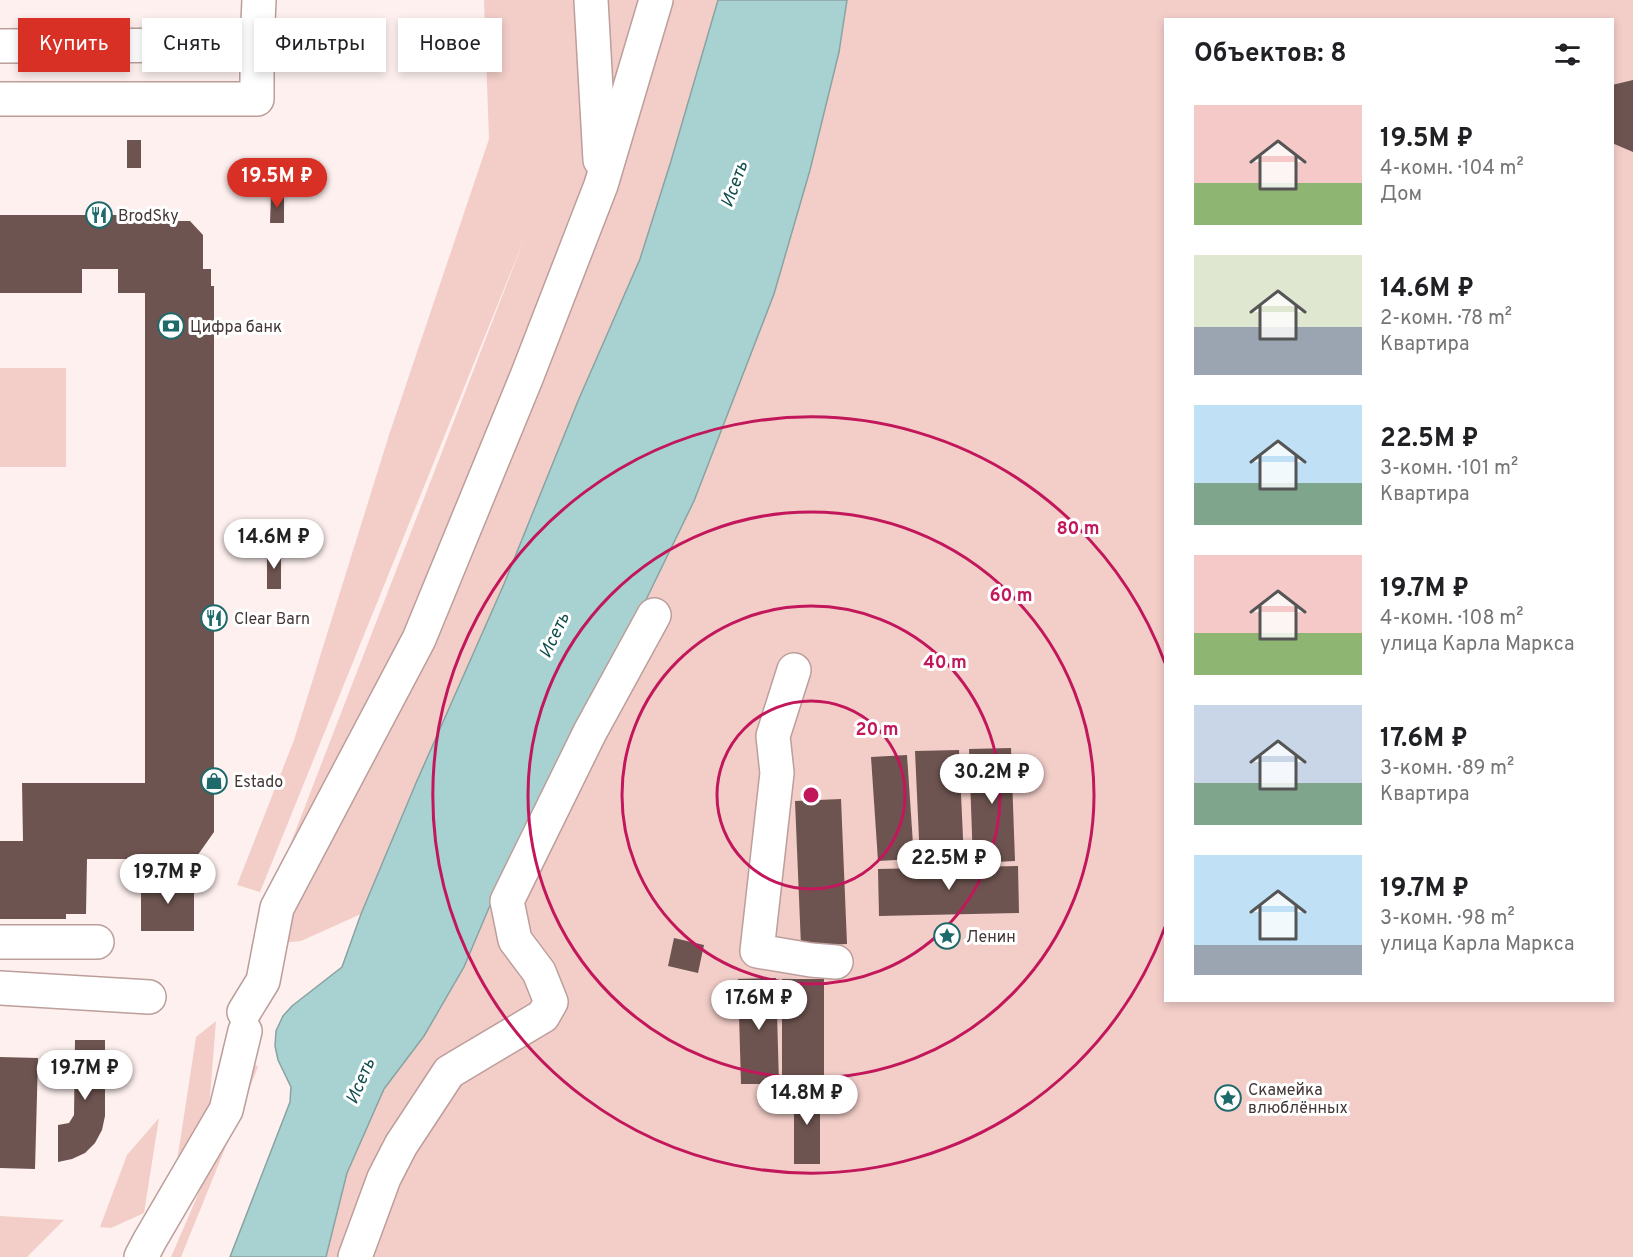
<!DOCTYPE html>
<html lang="ru">
<head>
<meta charset="utf-8">
<style>
  body { margin:0; font-family:Overpass,sans-serif; background:#f6f6f6; color:#202124; height:100vh; display:flex; flex-direction:column; font-size:22px; white-space:nowrap }
  * { box-sizing:border-box; margin:0 }
  p { font-size:20px; color:#757577 }
  .icon { flex:none; width:33px; height:33px; fill:none; stroke:currentColor; stroke-width:2; stroke-linecap:round; stroke-linejoin:round }
  .map { position:relative; flex:1; overflow:hidden }
  .drawer { position:absolute; left:1164px; top:18px; width:450px; height:984px; display:flex; flex-direction:column; background:#fff; border-radius:0px; box-shadow:0 3px 9px #0003 }
  .drawer>* { flex:none }
  .top-card { position:absolute; left:18px; top:18px; width:570px; height:54px; display:flex; gap:12px }
  .price { position:absolute; translate:-50% -51px; padding:0 14px; border-radius:21px; background:#fff; color:#222; font-size:20px; line-height:39px; filter:drop-shadow(0 2px 3px #0008) }
  .price::after { content:''; position:absolute; left:50%; top:36px; width:18px; height:14px; margin-left:-9px; background:inherit; clip-path:polygon(0 0,100% 0,50% 100%) }
  .price.active { background:#d93025; color:#fff }
  ul { padding:0; list-style:none }
  li { display:flex; align-items:center; gap:18px; height:150px; padding:0 30px }
  li span { display:grid; place-items:center; flex:none; width:168px; height:120px; border-radius:0px; color:#555 }
  li>.icon { margin-inline-start:auto }
  span .icon { width:72px; height:72px; fill:#fffc; stroke-width:1 }
  li b { font-size:26px }
  h2 { display:flex; justify-content:space-between; align-items:center; height:72px; padding:0 30px; font-size:26px }
  .tag { padding:0 21px; border-radius:0px; background:#fff; box-shadow:0 3px 9px #0003; font-size:21px; line-height:54px }
  .tag.active { background:#d93025; color:#fff }
  .map>svg:first-child { display:block }
  .green { fill:#f3cec9; fill-rule:evenodd }
  .water { fill:#a7d2d1; stroke:#89a3a2; stroke-width:1.5 }
  .building { fill:#6e5450 }
  .lines { fill:none; stroke-linecap:round; stroke-linejoin:round }
  .minor-casing { stroke:#bc9e9a; stroke-width:36 }
  .minor { stroke:#fff; stroke-width:33 }
  .ring { fill:none; stroke:#c2185b; stroke-width:3 }
  .labels { text-anchor:middle; stroke-width:6; stroke-linejoin:round; paint-order:stroke }
  .poi-label { font-size:16px; fill:#433635; stroke:#fff; text-anchor:start }
  .water-label { font-size:18px; font-style:italic; fill:#114e4e; stroke:#fff }
  .centre { fill:#c2185b; stroke:#fff; stroke-width:3 }
  .ring-label { font-size:18px; text-anchor:middle; font-weight:bold; fill:#c2185b; stroke:#fff; stroke-width:6; stroke-linejoin:round; paint-order:stroke }
</style>
</head>
<body>
<div class="map">
<svg width="1633" height="1257" viewBox="0 0 1633 1257">
  <rect width="100%" height="100%" fill="#fdf0ee"/>
  <g class="green">
    <path d="M484,0H718L671,161L640,259L504,584L416,783L361,914L301,941L251,946L525,237L260,892L237,885L294,740L389,435L489,139Z"/>
    <path d="M847,0H1633V1257H326L347,1173L384,1089L424,1036L464,967L491,903L694,501L774,294L810,170L839,52ZM1166,20H1612V1000H1166Z"/>
    <rect x="0" y="368" width="66" height="99"/>
    <path d="M216,1021L209,1110L174,1181L196,1037Z"/>
    <path d="M247,1057L258,1067L181,1257H171L235,1109Z"/>
    <path d="M159,1118L144,1213L111,1228L100,1227L127,1155Z"/>
    <path d="M0,1216L64,1220L27,1257H0Z"/>
  </g>
  <path class="water" d="M718,0H847L839,52L810,170L774,294L694,501L641,610L491,903L464,967L424,1036L384,1089L347,1173L326,1257H230L290,1102L291,1087L278,1060L275,1046L276,1031L283,1016L292,1006L342,967L361,914L416,783L504,584L578,401L640,259L671,161Z"/>
  <g class="building">
    <path d="M1633,80V152L1612,143V85Z"/>
    <rect x="127" y="140" width="14" height="28"/>
    <path d="M271,195H284V223H270Z"/>
    <path d="M0,215H172V221H190L203,235V269H211V286H214V832L195,859H87L86,914H66V919H0V841H23L22,783H145V293H118V269H82V293H0Z"/>
    <rect x="267" y="552" width="14" height="37"/>
    <path d="M1011,748L1015,861L973,863L969,749Z"/>
    <path d="M959,750L964,860L920,861L915,751Z"/>
    <path d="M907,755L914,859L878,861L871,757Z"/>
    <path d="M841,799L847,944L801,946L795,801Z"/>
    <path d="M1018,866L1019,913L879,916L878,869Z"/>
    <rect x="141" y="880" width="53" height="51"/>
    <path d="M674,938L704,945L698,973L668,966Z"/>
    <path d="M776,978L779,1084H741L738,979Z"/>
    <path d="M782,979H824V1081L782,1082Z"/>
    <path d="M75,1040H105V1116L102,1130L95,1143L85,1153L72,1159L58,1162V1125L69,1123L74,1115Z"/>
    <path d="M0,1057L38,1058L35,1169L0,1168Z"/>
    <path d="M820,1087V1164H794V1088Z"/>
  </g>
  <g class="lines">
    <g class="minor-casing">
      <g id="minor">
        <path d="M591,0L600,160"/>
        <path d="M0,46L257,45L259,0"/>
        <path d="M0,99H257V45"/>
        <path d="M794,670L773,736L777,773L757,951L811,960L836,962"/>
        <path d="M0,942H97"/>
        <path d="M0,988L149,997"/>
        <path d="M244,1012L263,981L277,908L419,639L527,376L601,185L656,0"/>
        <path d="M141,1257L150,1240L226,1110L245,1031"/>
        <path d="M355,1257L384,1178L401,1145L449,1072L543,1016L551,1002L539,972L515,940L507,901L590,732L654,615"/>
      </g>
    </g>
    <use href="#minor" class="minor"/>
  </g>
  <g class="ring">
    <circle cx="811" cy="795" r="94"/>
    <circle cx="811" cy="795" r="189"/>
    <circle cx="811" cy="795" r="283"/>
    <path d="M1165 927A378 378 0 1 1 1165 663"/>
  </g>
  <defs>
    <g id="restaurant-ring" transform="scale(1.35)"><circle r="9.5" fill="#fff" stroke="#1e6a6b" stroke-width="1.5"/><path d="M-5-6h1v4h1v-4h1v4h1v-4h1v5L-1.5 .5V6h-2V.5L-5-1ZM5-6V6H3V1.5H1.5Q1.5-4 5-6Z" fill="#1e6a6b"/></g>
    <g id="bank-ring" transform="scale(1.35)"><circle r="9.5" fill="#fff" stroke="#1e6a6b" stroke-width="1.5"/><path d="M-6-4H6V4H-6ZM0-2.3a2.3 2.3 0 1 0 0 4.6a2.3 2.3 0 1 0 0-4.6Z" fill="#1e6a6b"/></g>
    <g id="shop-ring" transform="scale(1.35)"><circle r="9.5" fill="#fff" stroke="#1e6a6b" stroke-width="1.5"/><path d="M-5-2.5h2.3a2.7 3.5 0 0 1 5.4 0H5L5.5 6h-11ZM-1.5-2.5h3a1.5 2.3 0 0 0-3 0Z" fill="#1e6a6b"/></g>
    <g id="sight-ring" transform="scale(1.35)"><circle r="9.5" fill="#fff" stroke="#1e6a6b" stroke-width="1.5"/><path d="M0-6L1.8-2.2L6-1.7L2.9 1.2L3.7 5.4L0 3.3L-3.7 5.4L-2.9 1.2L-6-1.7L-1.8-2.2Z" fill="#1e6a6b"/></g>
  </defs>
  <g fill-rule="evenodd">
    <use href="#restaurant-ring" x="99" y="215"/>
    <use href="#bank-ring" x="171" y="326"/>
    <use href="#restaurant-ring" x="214" y="618"/>
    <use href="#shop-ring" x="214" y="781"/>
    <use href="#sight-ring" x="947" y="936"/>
    <use href="#sight-ring" x="1228" y="1098"/>
  </g>
  <g class="labels">
    <g class="poi-label">
      <text x="118" y="221">BrodSky</text>
      <text x="190" y="332">Цифра банк</text>
      <text x="234" y="624">Clear Barn</text>
      <text x="234" y="787">Estado</text>
      <text x="966" y="942">Ленин</text>
      <text x="1248" y="1095">Скамейка<tspan x="1248" dy="18">влюблённых</tspan></text>
    </g>
    <g class="water-label">
      <text transform="translate(734 184) rotate(-70)" y="6">Исеть</text>
      <text transform="translate(554 635) rotate(-65)" y="6">Исеть</text>
      <text transform="translate(360 1081) rotate(-67)" y="6">Исеть</text>
    </g>
  </g>
  <circle cx="811" cy="795" r="9" class="centre"/>
  <g class="ring-label">
    <text x="1078" y="534">80 m</text>
    <text x="1011" y="601">60 m</text>
    <text x="945" y="668">40 m</text>
    <text x="877" y="735">20 m</text>
  </g>
</svg>
<b class="price active" style="left:277px;top:209px">19.5M ₽</b>
<b class="price" style="left:274px;top:570px">14.6M ₽</b>
<b class="price" style="left:992px;top:805px">30.2M ₽</b>
<b class="price" style="left:949px;top:891px">22.5M ₽</b>
<b class="price" style="left:168px;top:905px">19.7M ₽</b>
<b class="price" style="left:759px;top:1031px">17.6M ₽</b>
<b class="price" style="left:85px;top:1101px">19.7M ₽</b>
<b class="price" style="left:807px;top:1126px">14.8M ₽</b>
<div class="top-card">
<a class="tag active">Купить</a>
<a class="tag">Снять</a>
<a class="tag">Фильтры</a>
<a class="tag">Новое</a>
</div>
<section class="drawer">
<h2>Объектов: 8<svg class="icon" aria-label="filters" viewBox="0 0 24 24"><path d="M4 7h16M4 17h16"/><circle cx="9" cy="7" r="2"/><circle cx="15" cy="17" r="2"/></svg></h2>
<ul>
<li><span style="background:linear-gradient(#f6c9c9 65%,#8fb573 0)"><svg class="icon" aria-label="home" viewBox="0 0 24 24"><path d="M3 11l9-7 9 7M6 9v11h12V9"/></svg></span><div><b>19.5M ₽</b><p>4-комн. · 104 m²</p><p>Дом</p></div></li>
<li><span style="background:linear-gradient(#dfe7d0 60%,#9aa5b1 0)"><svg class="icon" aria-label="home" viewBox="0 0 24 24"><path d="M3 11l9-7 9 7M6 9v11h12V9"/></svg></span><div><b>14.6M ₽</b><p>2-комн. · 78 m²</p><p>Квартира</p></div></li>
<li><span style="background:linear-gradient(#bfe0f5 65%,#7fa58c 0)"><svg class="icon" aria-label="home" viewBox="0 0 24 24"><path d="M3 11l9-7 9 7M6 9v11h12V9"/></svg></span><div><b>22.5M ₽</b><p>3-комн. · 101 m²</p><p>Квартира</p></div></li>
<li><span style="background:linear-gradient(#f6c9c9 65%,#8fb573 0)"><svg class="icon" aria-label="home" viewBox="0 0 24 24"><path d="M3 11l9-7 9 7M6 9v11h12V9"/></svg></span><div><b>19.7M ₽</b><p>4-комн. · 108 m²</p><p>улица Карла Маркса</p></div></li>
<li><span style="background:linear-gradient(#c9d6e8 65%,#7fa58c 0)"><svg class="icon" aria-label="home" viewBox="0 0 24 24"><path d="M3 11l9-7 9 7M6 9v11h12V9"/></svg></span><div><b>17.6M ₽</b><p>3-комн. · 89 m²</p><p>Квартира</p></div></li>
<li><span style="background:linear-gradient(#bfe0f5 75%,#9aa5b1 0)"><svg class="icon" aria-label="home" viewBox="0 0 24 24"><path d="M3 11l9-7 9 7M6 9v11h12V9"/></svg></span><div><b>19.7M ₽</b><p>3-комн. · 98 m²</p><p>улица Карла Маркса</p></div></li>
</ul>
</section>
</div>
</body>
</html>
